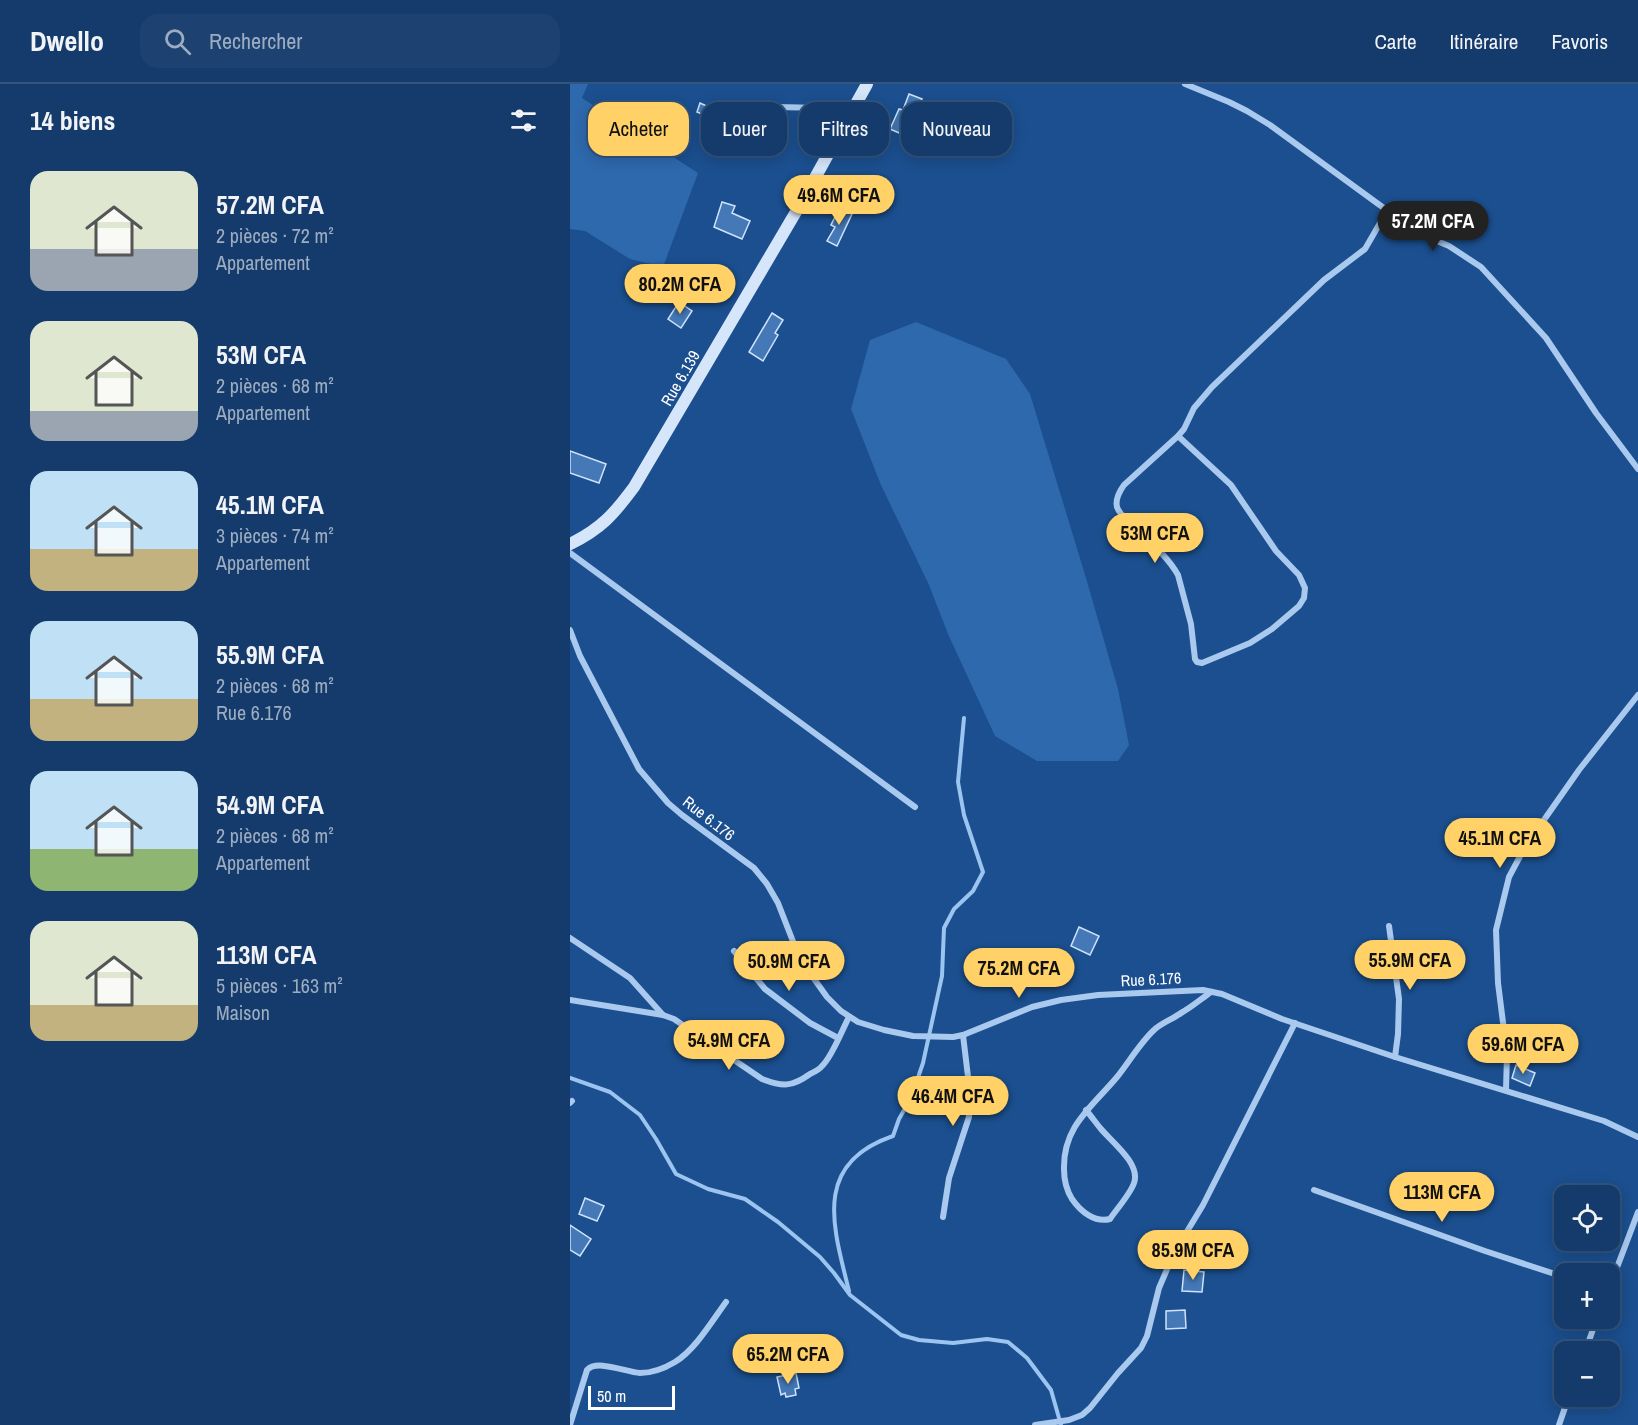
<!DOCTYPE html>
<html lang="fr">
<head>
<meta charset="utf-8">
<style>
  body { margin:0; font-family:"Archivo Narrow",sans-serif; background:#1d4271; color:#f1f3f6; height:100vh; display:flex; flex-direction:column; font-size:22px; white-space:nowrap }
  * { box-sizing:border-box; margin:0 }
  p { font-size:20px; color:#9dadc1 }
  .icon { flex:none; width:33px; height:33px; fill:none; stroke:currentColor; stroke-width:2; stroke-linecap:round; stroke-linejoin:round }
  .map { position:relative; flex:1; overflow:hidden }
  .details { display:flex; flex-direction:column; background:#143b6b; width:570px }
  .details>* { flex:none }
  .banner { position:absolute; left:18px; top:18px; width:570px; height:54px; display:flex; gap:12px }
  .controls { position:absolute; left:984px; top:1101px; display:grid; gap:12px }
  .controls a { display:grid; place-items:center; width:66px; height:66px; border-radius:12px; background:#143b6b; box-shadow:0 3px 15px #0003,0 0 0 2px #33557e; font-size:30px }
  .scale { position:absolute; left:18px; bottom:15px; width:87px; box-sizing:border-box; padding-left:6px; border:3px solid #fff; border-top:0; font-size:16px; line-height:21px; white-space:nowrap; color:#fff; -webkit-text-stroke:4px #1b4f8f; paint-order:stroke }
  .price { position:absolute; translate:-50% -51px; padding:0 14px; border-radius:21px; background:#ffd166; color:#111; font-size:20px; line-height:39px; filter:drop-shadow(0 2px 3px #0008) }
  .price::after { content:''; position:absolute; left:50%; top:36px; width:18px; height:14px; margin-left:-9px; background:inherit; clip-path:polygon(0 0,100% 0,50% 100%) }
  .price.selected { background:#222; color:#fff }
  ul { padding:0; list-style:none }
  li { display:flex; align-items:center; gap:18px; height:150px; padding:0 30px }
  li span { display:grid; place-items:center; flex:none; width:168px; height:120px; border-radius:18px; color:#555 }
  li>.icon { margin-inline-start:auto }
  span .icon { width:72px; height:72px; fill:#fffc; stroke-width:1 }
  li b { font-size:26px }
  h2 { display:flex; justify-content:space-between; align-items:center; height:72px; padding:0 30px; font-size:26px }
  .chip { padding:0 21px; border-radius:18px; background:#143b6b; box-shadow:0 3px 15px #0003,0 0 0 2px #33557e; font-size:21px; line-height:54px }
  .chip.selected { background:#ffd166; color:#111 }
  header { display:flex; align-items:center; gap:36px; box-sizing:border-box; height:84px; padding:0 30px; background:#143b6b; border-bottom:2px solid #33557e }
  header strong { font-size:28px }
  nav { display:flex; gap:33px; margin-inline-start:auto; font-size:21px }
  .search { width:420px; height:54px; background:#1d4271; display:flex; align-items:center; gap:15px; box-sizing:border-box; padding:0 21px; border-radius:18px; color:#9dadc1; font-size:22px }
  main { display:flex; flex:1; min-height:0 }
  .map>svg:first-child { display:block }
  .green { fill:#2e69ad }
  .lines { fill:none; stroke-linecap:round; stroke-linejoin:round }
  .stream { stroke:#9cc4f0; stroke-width:4 }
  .building { fill:#4478b7; stroke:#cfe3fa; stroke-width:1.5 }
  .street { stroke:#a9c9ee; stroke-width:6 }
  .secondary { stroke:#d6e6fa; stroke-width:12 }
  .labels { text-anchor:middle; stroke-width:6; stroke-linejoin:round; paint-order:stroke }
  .street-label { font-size:16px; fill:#fff; stroke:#1b4f8f }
</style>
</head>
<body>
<header>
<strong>Dwello</strong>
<div class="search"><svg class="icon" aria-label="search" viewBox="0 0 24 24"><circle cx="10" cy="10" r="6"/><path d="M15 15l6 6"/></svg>Rechercher</div>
<nav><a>Carte</a><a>Itinéraire</a><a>Favoris</a></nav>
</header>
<main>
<section class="details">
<h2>14 biens<svg class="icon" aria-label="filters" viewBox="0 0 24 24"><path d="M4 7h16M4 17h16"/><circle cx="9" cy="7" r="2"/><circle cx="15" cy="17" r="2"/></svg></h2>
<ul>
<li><span style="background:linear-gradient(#dfe7d0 65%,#9aa5b1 0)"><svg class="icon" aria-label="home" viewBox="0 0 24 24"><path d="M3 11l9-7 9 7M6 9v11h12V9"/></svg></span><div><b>57.2M CFA</b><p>2 pièces · 72 m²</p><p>Appartement</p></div></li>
<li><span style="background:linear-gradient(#dfe7d0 75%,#9aa5b1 0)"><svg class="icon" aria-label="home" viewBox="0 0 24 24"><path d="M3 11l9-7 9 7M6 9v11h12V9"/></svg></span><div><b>53M CFA</b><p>2 pièces · 68 m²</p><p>Appartement</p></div></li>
<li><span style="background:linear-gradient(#bfe0f5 65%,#c2b280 0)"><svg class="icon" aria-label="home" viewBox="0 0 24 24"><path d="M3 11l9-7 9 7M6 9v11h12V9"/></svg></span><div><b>45.1M CFA</b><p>3 pièces · 74 m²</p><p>Appartement</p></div></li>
<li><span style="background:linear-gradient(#bfe0f5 65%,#c2b280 0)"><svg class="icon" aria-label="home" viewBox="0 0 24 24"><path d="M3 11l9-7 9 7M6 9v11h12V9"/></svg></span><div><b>55.9M CFA</b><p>2 pièces · 68 m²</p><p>Rue 6.176</p></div></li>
<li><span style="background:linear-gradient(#bfe0f5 65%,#8fb573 0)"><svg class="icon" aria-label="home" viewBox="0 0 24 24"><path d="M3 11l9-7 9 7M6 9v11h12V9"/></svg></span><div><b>54.9M CFA</b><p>2 pièces · 68 m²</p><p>Appartement</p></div></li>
<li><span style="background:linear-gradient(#dfe7d0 70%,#c2b280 0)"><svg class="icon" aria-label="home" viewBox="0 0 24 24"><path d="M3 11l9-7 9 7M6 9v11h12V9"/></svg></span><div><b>113M CFA</b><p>5 pièces · 163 m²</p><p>Maison</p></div></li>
</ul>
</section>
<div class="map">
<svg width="1068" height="1341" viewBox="0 0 1068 1341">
  <rect width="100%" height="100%" fill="#1b4f8f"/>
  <g class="green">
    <path d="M0,0H18L12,14L128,89L93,183L60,175L15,147L0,145Z"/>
    <path d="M346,238L436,275L460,310L516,494L548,605L559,661L548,677H467L425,652L378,550L359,501L311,401L281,325L300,256Z"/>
  </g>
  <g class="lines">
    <g class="stream">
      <path d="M0,994L40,1008L70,1031L86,1055L106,1090L138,1105L175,1115L208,1138L250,1173L264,1189L280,1211L331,1251L349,1256L383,1259L417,1255L438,1258L457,1274L481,1306L491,1341"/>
      <path d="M279,1207C263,1142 242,1080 323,1052L329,1035L341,1014L353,979L372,892L374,844L384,825L403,807L413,788L394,731L388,698L394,634"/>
    </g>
  </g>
  <g class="building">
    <path d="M339,10L352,15L351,17L358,20L354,31L352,30L341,54L320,45L329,25L333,26Z"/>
    <path d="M130,19L145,26L142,34L127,28Z"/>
    <path d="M152,118L165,122L162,129L180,137L172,155L144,143Z"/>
    <path d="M270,123L282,130L267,162L257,157L265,143L261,141Z"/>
    <path d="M109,218L122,227L111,244L98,235Z"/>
    <path d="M202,229L213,236L205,249L208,251L193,277L179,268Z"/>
    <path d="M0,367L36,380L29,399L0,389Z"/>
    <path d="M509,843L529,852L520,871L501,862Z"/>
    <path d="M946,981L965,989L960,1002L942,994Z"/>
    <path d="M15,1114L34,1122L27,1137L9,1130Z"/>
    <path d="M0,1141L21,1155L10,1172L0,1166Z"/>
    <path d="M614,1186L634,1188L632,1208L612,1207Z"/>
    <path d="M615,1226L616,1244L596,1245V1227Z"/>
    <path d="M226,1289L229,1304L225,1305L226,1311L216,1313L215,1309L211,1311L207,1293Z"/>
  </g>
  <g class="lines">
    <g class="street">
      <path d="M615,0L659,18L677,27L700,41L848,149L879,162L911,183L976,254L1026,329L1068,385"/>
      <path d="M149,22L255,24L277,35"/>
      <path d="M608,352L661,401L706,467L729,491L735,504L734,514L729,522L702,545L680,559L632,579L627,578L625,575L621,540L608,491C598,473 581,459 566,445C560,438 550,432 547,423C545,415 549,408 554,401L608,352L614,345L624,324L642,303L754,196L795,165L817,127"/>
      <path d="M0,469L345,723"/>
      <path d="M0,546L10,572L69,685L98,719L112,731L184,784L197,800L208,819L224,860L237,885L257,913L271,927L288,938L314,946L343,952L383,953L393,951L462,923L491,916L528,911L633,906L652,910L712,935L825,973L1034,1037L1068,1053"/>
      <path d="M819,842L829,915L828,950L825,973"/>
      <path d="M0,854L60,894L93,931"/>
      <path d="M164,867L195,905L240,939L268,954"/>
      <path d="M0,916L93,931L104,935L192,995C213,1003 222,1003 240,990C244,988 249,986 252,982C262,973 272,946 279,933"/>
      <path d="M936,1006L937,970L928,899L926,846L939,793L955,763L1009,686L1068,611"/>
      <path d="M0,1019L2,1017"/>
      <path d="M516,1026C521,1032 526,1039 531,1045C542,1058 571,1080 564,1099C561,1109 546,1126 540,1135C525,1139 511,1128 502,1115C497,1107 494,1095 494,1085C493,1042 522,1023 547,993C559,978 570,959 584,946C591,939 603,935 611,929C622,923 631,915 641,908"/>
      <path d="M744,1106L915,1167L994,1193"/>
      <path d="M373,1133L379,1094L399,1033V1001L393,951"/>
      <path d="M1040,1202L1068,1128"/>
      <path d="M1015,1268L1027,1234"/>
      <path d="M0,1341L17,1286C27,1275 55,1288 70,1289C82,1289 95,1284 105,1278C125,1266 142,1237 156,1218"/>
      <path d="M465,1341L499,1336L512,1331L520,1324L548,1289L571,1264L577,1252L589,1204L604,1169L633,1121L725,939"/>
      <path d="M989,1341L999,1312"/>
    </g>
    <path class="secondary" d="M0,460C31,445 44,430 64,403L230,121L297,0"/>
  </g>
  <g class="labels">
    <g class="street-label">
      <text transform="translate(110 294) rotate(-60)" y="6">Rue 6.139</text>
      <text transform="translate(139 734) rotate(38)" y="6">Rue 6.176</text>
      <text transform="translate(581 895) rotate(-3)" y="6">Rue 6.176</text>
    </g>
  </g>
</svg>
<div class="controls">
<a><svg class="icon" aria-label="locate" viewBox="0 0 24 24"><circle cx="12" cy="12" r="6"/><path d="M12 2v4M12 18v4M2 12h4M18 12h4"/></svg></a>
<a>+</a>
<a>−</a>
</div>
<div class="scale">50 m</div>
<b class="price" style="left:269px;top:142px">49.6M CFA</b>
<b class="price selected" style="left:863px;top:168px">57.2M CFA</b>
<b class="price" style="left:110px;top:231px">80.2M CFA</b>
<b class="price" style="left:585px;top:480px">53M CFA</b>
<b class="price" style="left:930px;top:785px">45.1M CFA</b>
<b class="price" style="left:840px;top:907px">55.9M CFA</b>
<b class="price" style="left:219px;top:908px">50.9M CFA</b>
<b class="price" style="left:449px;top:915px">75.2M CFA</b>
<b class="price" style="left:159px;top:987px">54.9M CFA</b>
<b class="price" style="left:953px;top:991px">59.6M CFA</b>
<b class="price" style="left:383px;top:1043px">46.4M CFA</b>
<b class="price" style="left:872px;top:1139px">113M CFA</b>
<b class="price" style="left:623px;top:1197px">85.9M CFA</b>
<b class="price" style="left:218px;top:1301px">65.2M CFA</b>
<div class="banner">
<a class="chip selected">Acheter</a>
<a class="chip">Louer</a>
<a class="chip">Filtres</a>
<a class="chip">Nouveau</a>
</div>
</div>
</main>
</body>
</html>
